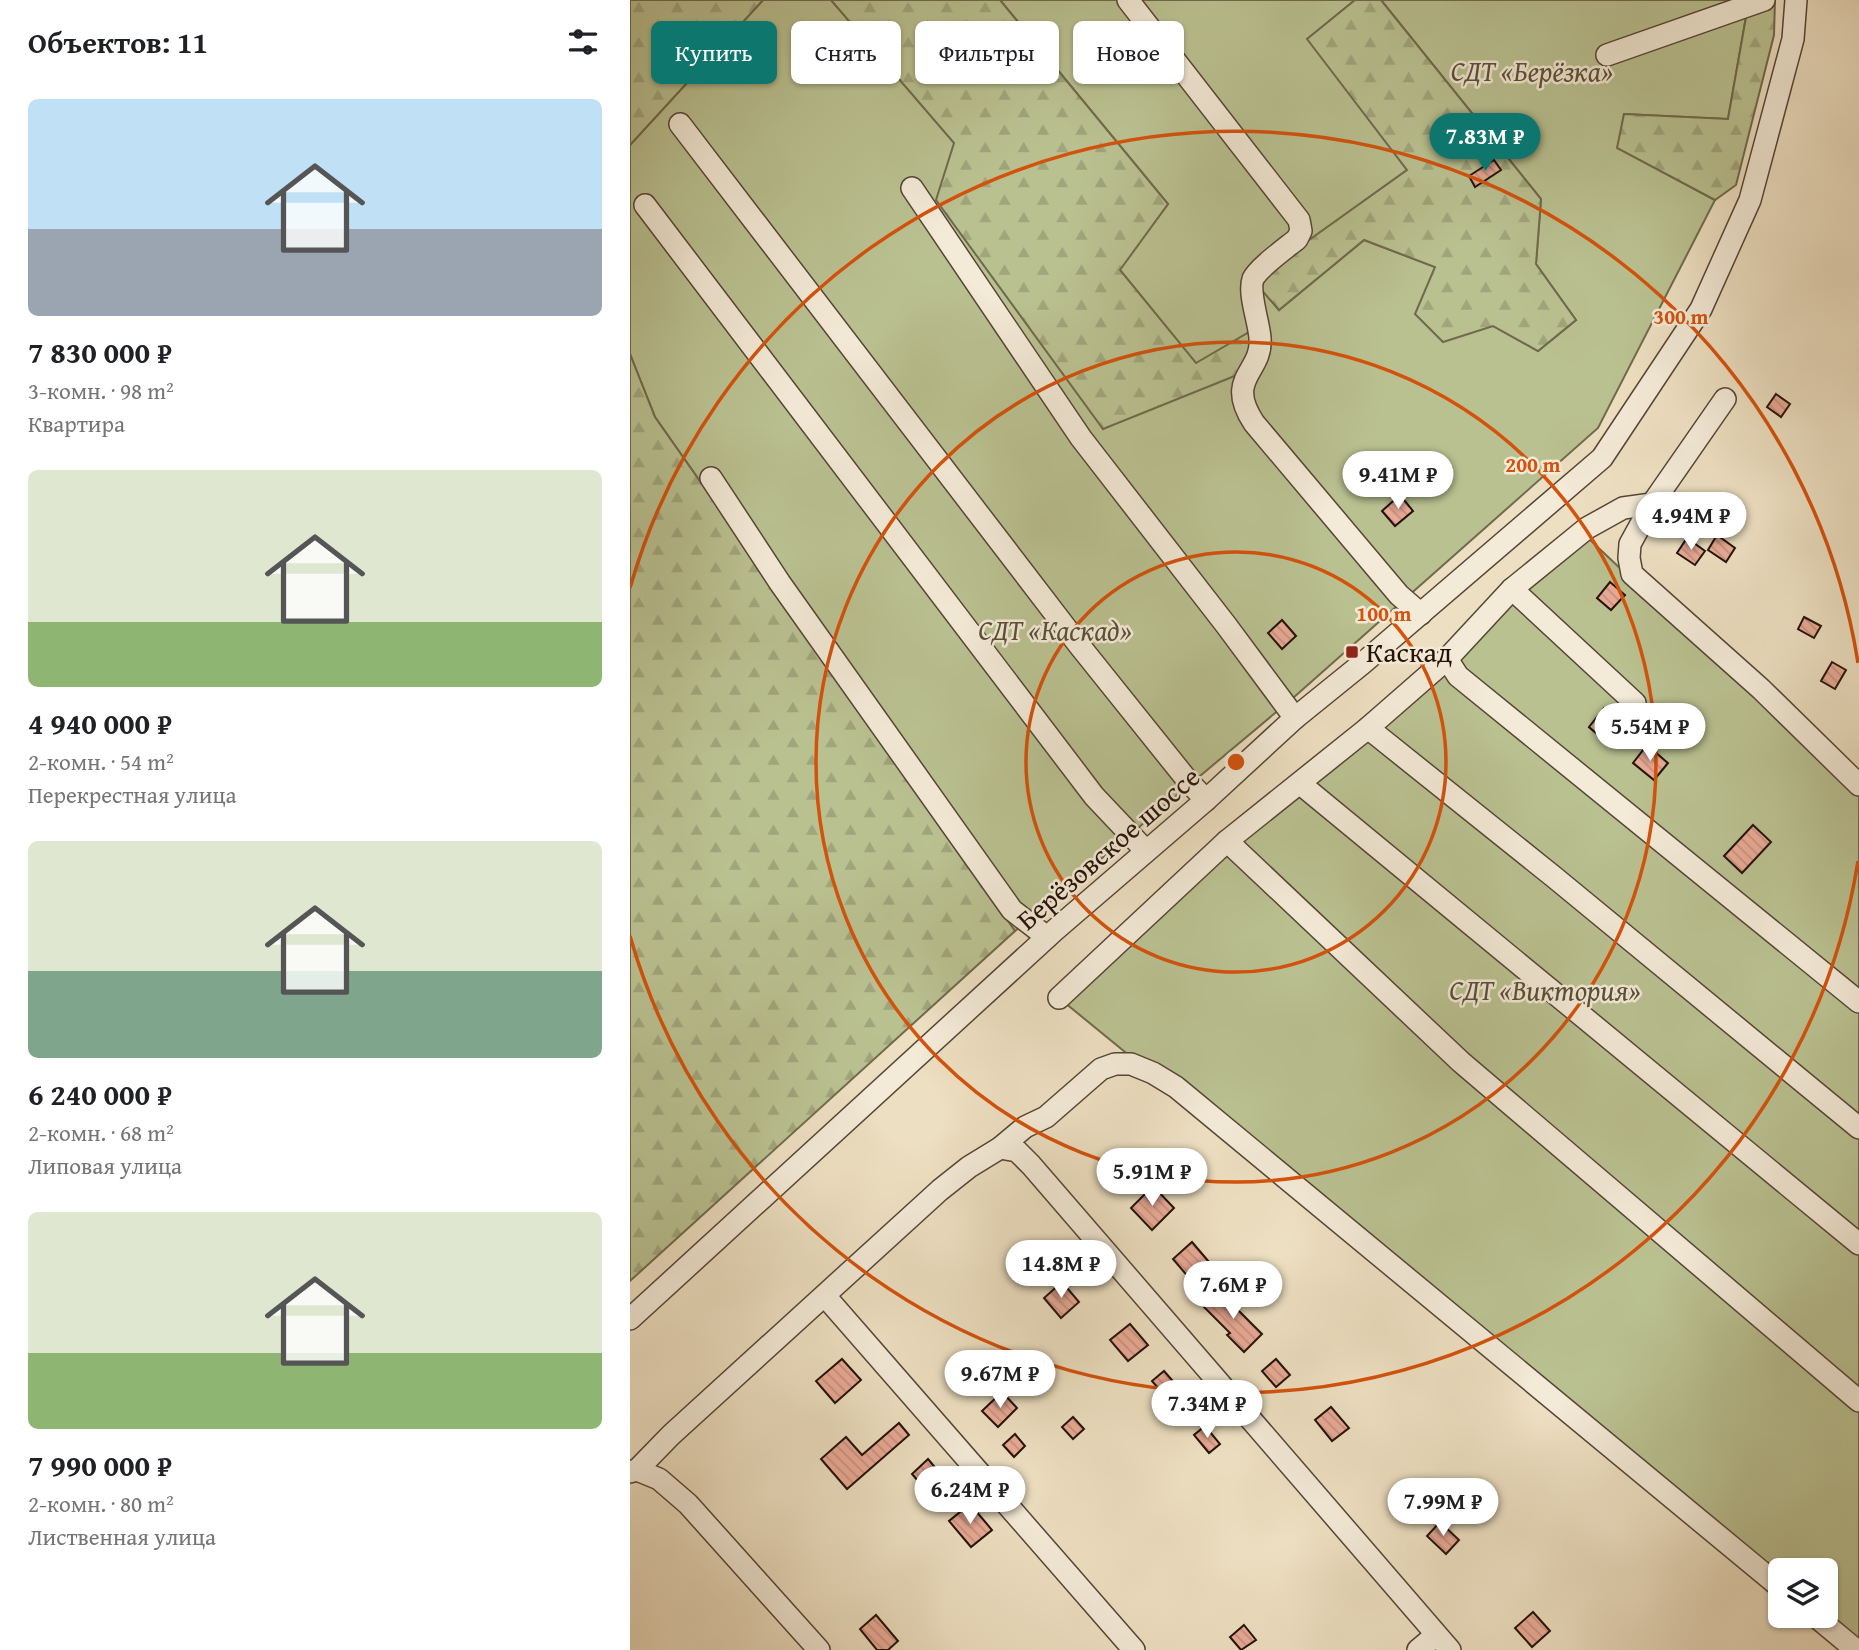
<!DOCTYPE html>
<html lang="ru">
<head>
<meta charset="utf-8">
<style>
  body { margin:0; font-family:"Gentium Book Plus",serif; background:#f2f2f2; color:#202124; height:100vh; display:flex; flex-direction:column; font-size:26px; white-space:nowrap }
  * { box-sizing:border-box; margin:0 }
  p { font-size:23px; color:#757577 }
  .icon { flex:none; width:38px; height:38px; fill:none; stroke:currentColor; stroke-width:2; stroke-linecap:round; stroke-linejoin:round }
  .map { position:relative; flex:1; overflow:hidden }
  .side { display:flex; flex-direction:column; background:#fff; width:630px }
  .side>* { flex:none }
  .hud { position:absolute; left:21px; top:21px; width:665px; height:63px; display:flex; gap:14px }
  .buttons { position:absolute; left:1138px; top:1558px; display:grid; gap:14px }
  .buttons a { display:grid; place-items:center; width:70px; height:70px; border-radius:10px; background:#fff; box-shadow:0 2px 5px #0004; font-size:35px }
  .price { position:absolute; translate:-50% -60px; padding:0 16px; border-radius:24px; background:#fff; color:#222; font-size:23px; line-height:46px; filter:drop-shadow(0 2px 4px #0008) }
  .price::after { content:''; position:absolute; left:50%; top:42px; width:21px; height:16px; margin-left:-10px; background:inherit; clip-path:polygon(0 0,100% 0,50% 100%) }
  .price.selected { background:#0f766e; color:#fff }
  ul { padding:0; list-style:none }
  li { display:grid; align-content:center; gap:14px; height:371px; padding:0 28px }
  li span { display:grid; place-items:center; height:217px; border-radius:10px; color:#555 }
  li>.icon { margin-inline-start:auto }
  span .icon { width:126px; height:126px; fill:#fffc; stroke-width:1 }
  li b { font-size:30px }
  h2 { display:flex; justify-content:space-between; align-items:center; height:84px; padding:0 28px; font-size:30px }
  .pill { padding:0 24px; border-radius:10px; background:#fff; box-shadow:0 2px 5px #0004; font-size:24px; line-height:63px }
  .pill.selected { background:#0f766e; color:#fff }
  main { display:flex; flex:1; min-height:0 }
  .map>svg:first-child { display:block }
  .green { fill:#bac191; stroke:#6f6a4c; stroke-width:2 }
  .forest { fill:url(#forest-firs); stroke:#6f6a4c; stroke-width:2 }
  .building { fill:url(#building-back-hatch); stroke:#241208; stroke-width:2 }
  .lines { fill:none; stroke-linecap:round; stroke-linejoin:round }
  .minor-casing { stroke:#564536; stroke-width:24 }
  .minor { stroke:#f3ead7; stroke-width:21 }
  .ring { fill:none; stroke:#d4520c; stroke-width:3.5 }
  .poi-dot { fill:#8f2418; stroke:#f3ead7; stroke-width:2.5 }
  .labels { text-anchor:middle; stroke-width:5; stroke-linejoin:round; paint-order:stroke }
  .park-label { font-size:28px; font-style:italic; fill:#584f38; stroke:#f3ead7 }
  .poi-label { font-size:28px; fill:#241208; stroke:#f3ead7; text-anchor:start }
  .street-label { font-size:28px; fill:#241208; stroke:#f3ead7 }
  .centre { fill:#d4520c; stroke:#f3ead7; stroke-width:3.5 }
  .ring-label { font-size:21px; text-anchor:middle; font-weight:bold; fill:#d4520c; stroke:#f3ead7; stroke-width:5; stroke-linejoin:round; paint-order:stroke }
</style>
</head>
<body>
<main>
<section class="side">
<h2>Объектов: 11<svg class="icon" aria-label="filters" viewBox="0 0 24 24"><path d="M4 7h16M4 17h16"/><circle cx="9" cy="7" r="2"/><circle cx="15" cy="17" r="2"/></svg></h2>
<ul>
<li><span style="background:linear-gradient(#bfe0f5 60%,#9aa5b1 0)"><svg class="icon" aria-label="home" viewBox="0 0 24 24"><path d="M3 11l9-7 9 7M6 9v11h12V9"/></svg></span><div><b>7 830 000 ₽</b><p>3-комн. · 98 m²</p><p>Квартира</p></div></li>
<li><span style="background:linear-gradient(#dfe7d0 70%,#8fb573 0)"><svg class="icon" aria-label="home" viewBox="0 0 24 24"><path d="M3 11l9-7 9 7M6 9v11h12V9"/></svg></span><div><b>4 940 000 ₽</b><p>2-комн. · 54 m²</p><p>Перекрестная улица</p></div></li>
<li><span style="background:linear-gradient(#dfe7d0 60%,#7fa58c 0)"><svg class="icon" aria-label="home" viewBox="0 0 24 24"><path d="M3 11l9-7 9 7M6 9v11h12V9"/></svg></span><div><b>6 240 000 ₽</b><p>2-комн. · 68 m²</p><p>Липовая улица</p></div></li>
<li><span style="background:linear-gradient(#dfe7d0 65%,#8fb573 0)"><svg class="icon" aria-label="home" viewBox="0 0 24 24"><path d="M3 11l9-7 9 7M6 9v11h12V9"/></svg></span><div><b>7 990 000 ₽</b><p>2-комн. · 80 m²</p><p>Лиственная улица</p></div></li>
</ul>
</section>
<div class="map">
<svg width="1229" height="1650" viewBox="0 0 1229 1650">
  <defs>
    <pattern id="forest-firs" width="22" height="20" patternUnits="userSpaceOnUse" patternTransform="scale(1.75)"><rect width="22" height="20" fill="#bac191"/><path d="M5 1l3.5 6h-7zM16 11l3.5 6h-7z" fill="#a0a57c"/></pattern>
    <pattern id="building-back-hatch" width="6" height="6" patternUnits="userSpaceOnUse" patternTransform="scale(1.75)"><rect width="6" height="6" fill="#e9aa96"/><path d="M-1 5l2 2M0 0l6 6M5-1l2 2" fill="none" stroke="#c89180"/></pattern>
  </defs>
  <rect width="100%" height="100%" fill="#eddfc1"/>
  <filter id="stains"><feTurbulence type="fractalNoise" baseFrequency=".00286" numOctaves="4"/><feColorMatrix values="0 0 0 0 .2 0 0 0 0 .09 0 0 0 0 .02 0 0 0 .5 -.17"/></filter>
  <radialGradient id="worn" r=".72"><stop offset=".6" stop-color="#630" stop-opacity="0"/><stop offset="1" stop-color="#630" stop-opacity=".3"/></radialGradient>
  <g class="green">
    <path d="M133,0H201L325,143L473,429L621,331L566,364L489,269L538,204L370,0H725L678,39L777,170L624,280L649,310L734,240L805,267L863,326L908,351L946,320L906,264L911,199L751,0H1119L1098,119L994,114L988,148L1085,200L968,428L663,698L385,931L25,417L0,354V145Z"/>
    <path d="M957,537L1229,794V1650L1195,1615V1570H1150V1588L429,998Z"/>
  </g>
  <g class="forest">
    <path d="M0,0H133L0,145Z"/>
    <path d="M201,0H370L538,204L490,270L566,363L621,331L622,369L473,429L306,200L324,143Z"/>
    <path d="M725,0H751L911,199L906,264L946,320L908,351L863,326L813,342L785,314L805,267L734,240L649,310L623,280L777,170L677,39Z"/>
    <path d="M1119,0H1145L1144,35L1106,185L1085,200L987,148L994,114L1098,119Z"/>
    <path d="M0,354L25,417L385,931L0,1281Z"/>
  </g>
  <g class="building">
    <path d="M864,160L871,170L845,187L839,176Z"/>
    <path d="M1146,394L1160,404L1151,417L1137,407Z"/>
    <path d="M770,495L783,511L765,526L752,511Z"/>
    <path d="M1087,535L1105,548L1096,562L1078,550Z"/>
    <path d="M1057,538L1075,551L1065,565L1047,553Z"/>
    <path d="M980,582L995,595L981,610L967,598Z"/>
    <path d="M1174,617L1191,626L1184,638L1168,629Z"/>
    <path d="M652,620L666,636L652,649L638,633Z"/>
    <path d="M1202,662L1216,670L1205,689L1191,681Z"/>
    <path d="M974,708L990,721L974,740L959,727Z"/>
    <path d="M1017,745L1038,763L1024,780L1003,763Z"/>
    <path d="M1123,825L1141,842L1112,873L1094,856Z"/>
    <path d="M523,1186L544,1208L522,1230L501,1208Z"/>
    <path d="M562,1242L579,1262L560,1279L543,1259Z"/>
    <path d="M436,1246L452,1265L437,1278L421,1260Z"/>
    <path d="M432,1282L449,1302L431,1318L414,1298Z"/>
    <path d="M592,1289L608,1306L606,1308L632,1334L614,1352L597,1335L600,1333L574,1307Z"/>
    <path d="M500,1324L518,1345L498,1361L480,1340Z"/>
    <path d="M212,1359L231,1380L205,1403L186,1381Z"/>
    <path d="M646,1359L660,1375L646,1387L632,1371Z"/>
    <path d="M534,1371L548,1387L536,1397L522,1381Z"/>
    <path d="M372,1392L387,1408L368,1427L352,1411Z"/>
    <path d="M701,1407L719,1428L702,1441L685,1420Z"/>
    <path d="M443,1417L454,1429L443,1439L432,1427Z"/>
    <path d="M269,1423L279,1435L217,1489L191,1459L216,1437L232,1455Z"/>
    <path d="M575,1426L590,1444L579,1453L564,1435Z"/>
    <path d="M385,1434L395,1446L384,1457L373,1445Z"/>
    <path d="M298,1459L318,1483L302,1497L282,1474Z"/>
    <path d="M340,1504L362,1530L341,1547L319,1521Z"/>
    <path d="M810,1522L829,1540L816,1554L797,1536Z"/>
    <path d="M903,1612L920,1631L902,1647L885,1628Z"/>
    <path d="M246,1615L268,1641L258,1650H247L230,1629Z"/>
    <path d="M614,1625L626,1640L611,1650L600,1637Z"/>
  </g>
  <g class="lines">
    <g class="minor-casing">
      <g id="minor">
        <path d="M498,0L669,220L671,231L667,239C656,248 628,268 623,279C618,293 629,322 630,338C633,373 594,377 624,423L769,595L791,614"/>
        <path d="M977,55L1134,0"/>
        <path d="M50,124L449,645L558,781L576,800"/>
        <path d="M282,188L451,438L596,625L665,718"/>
        <path d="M15,205L464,796L516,851"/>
        <path d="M1095,399L1022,504L1000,544L999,558L1002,574L1131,689L1229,785"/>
        <path d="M81,478L150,583L382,910L417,937"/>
        <path d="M882,589L1005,703"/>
        <path d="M817,659L828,676L1229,1002"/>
        <path d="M738,728L924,877L1229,1128"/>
        <path d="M673,786L1229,1244"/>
        <path d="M597,841L831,1062L1229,1401"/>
        <path d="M429,998L597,841L738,728L817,659L882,589L957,528L993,508L1022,504"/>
        <path d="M370,1148L387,1151L401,1165L820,1650"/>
        <path d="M195,1296L504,1650"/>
        <path d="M0,1319L425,930L576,800L665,718L733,663L972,458L1071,309L1120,200L1163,39L1166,0"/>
        <path d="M7,1470L29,1479L58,1504L189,1650"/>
        <path d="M0,1472L7,1470L41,1435L310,1190L339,1167L370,1148L395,1127L416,1117L471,1069L485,1064H501L523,1073L546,1087L1150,1587"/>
        <path d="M1184,1615L1226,1650"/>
        <path d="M788,1650L806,1635"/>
      </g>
    </g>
    <use href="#minor" class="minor"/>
  </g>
  <g class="ring">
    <circle cx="606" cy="762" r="210"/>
    <circle cx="606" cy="762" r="420"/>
    <path d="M1228 861A630 630 0 0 1 0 936M0 588A630 630 0 0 1 1228 663"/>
  </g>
  <rect class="poi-dot" x="715" y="645" width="14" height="14" rx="3.5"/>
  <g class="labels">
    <g class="park-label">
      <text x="902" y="81">СДТ «Берёзка»</text>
      <text x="425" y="640">СДТ «Каскад»</text>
      <text x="915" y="1000">СДТ «Виктория»</text>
    </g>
    <g class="poi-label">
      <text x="736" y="662">Каскад</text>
    </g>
    <g class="street-label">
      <text transform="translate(478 848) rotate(-41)" y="10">Берёзовское шоссе</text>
    </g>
  </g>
  <circle cx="606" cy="762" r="10" class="centre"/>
  <g class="ring-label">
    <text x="1051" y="324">300 m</text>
    <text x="903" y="472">200 m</text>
    <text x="754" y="621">100 m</text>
  </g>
  <rect width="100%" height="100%" filter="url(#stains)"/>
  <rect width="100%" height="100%" fill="url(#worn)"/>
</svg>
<div class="buttons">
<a><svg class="icon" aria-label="layers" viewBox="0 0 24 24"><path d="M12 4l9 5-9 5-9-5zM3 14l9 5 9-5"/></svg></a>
</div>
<b class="price selected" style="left:855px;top:173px">7.83M ₽</b>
<b class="price" style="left:768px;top:511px">9.41M ₽</b>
<b class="price" style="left:1061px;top:552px">4.94M ₽</b>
<b class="price" style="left:1020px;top:763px">5.54M ₽</b>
<b class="price" style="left:522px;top:1208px">5.91M ₽</b>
<b class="price" style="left:431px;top:1300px">14.8M ₽</b>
<b class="price" style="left:603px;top:1321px">7.6M ₽</b>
<b class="price" style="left:370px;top:1410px">9.67M ₽</b>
<b class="price" style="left:577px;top:1440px">7.34M ₽</b>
<b class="price" style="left:340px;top:1526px">6.24M ₽</b>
<b class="price" style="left:813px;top:1538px">7.99M ₽</b>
<div class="hud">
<a class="pill selected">Купить</a>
<a class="pill">Снять</a>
<a class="pill">Фильтры</a>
<a class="pill">Новое</a>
</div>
</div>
</main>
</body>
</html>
